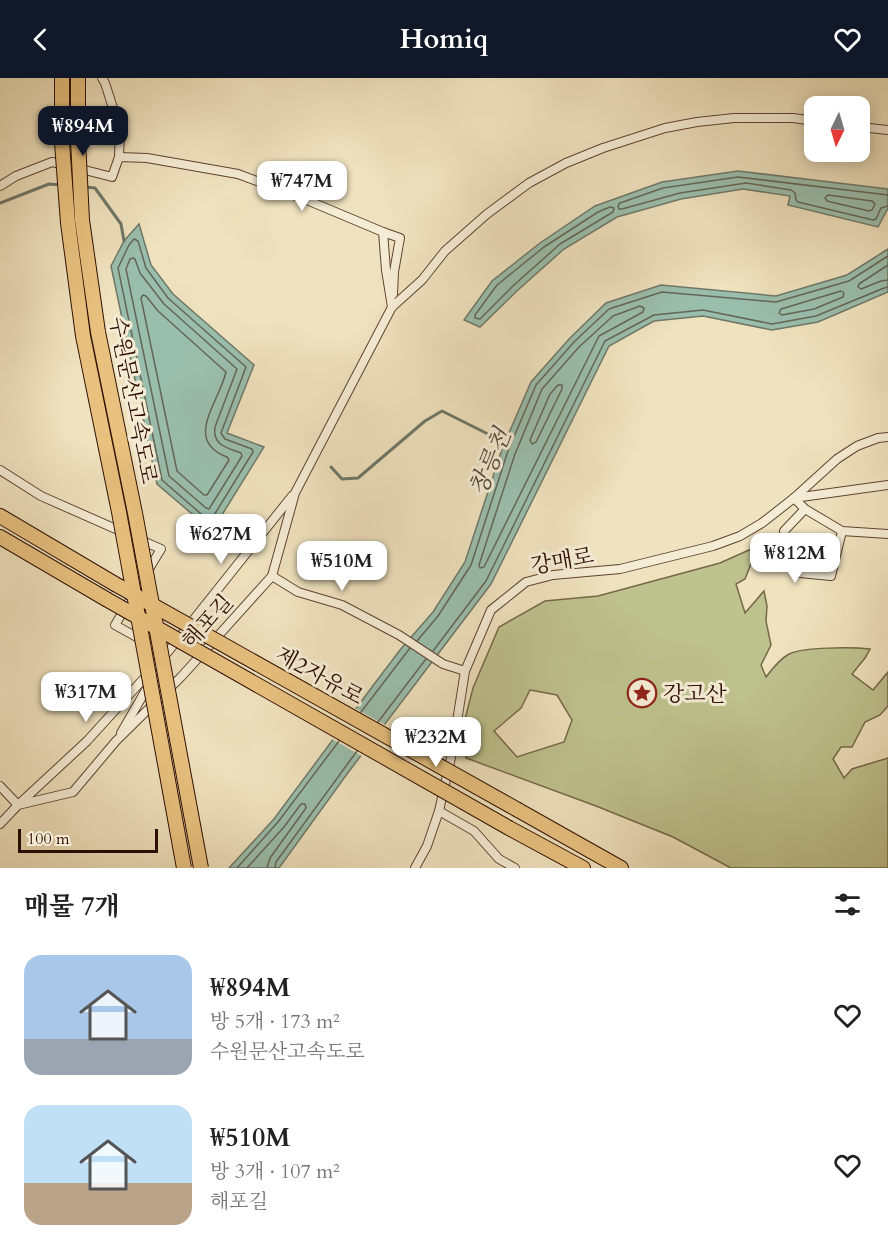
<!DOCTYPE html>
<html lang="ko">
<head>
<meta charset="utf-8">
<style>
  body { margin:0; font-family:Cardo,"Noto Serif KR",serif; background:#f2f2f2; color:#222; height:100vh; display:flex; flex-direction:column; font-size:22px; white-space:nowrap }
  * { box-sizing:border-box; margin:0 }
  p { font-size:20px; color:#767676 }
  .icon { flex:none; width:33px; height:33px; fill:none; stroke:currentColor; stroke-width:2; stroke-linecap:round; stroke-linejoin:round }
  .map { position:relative; height:790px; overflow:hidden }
  .drawer { display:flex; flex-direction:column; background:#fff; flex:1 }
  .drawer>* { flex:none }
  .needle { width:39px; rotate:185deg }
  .buttons { position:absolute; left:804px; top:18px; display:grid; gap:12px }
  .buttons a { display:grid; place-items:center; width:66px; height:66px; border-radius:12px; background:#fff; box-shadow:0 3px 15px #0003; font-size:30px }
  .scale { position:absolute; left:18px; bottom:15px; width:140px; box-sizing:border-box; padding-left:6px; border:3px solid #2e0e01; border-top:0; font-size:16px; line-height:21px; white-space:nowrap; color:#2e0e01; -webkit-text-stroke:4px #f5ecd5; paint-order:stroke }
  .price { position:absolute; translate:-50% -51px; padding:0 14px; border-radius:12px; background:#fff; color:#222; font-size:20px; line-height:39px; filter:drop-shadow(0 2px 3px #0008) }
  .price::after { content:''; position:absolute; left:50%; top:36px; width:18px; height:14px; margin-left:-9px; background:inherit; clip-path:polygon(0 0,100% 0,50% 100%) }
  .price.current { background:#111827; color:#fff }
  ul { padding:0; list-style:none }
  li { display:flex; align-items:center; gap:18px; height:150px; padding:0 24px }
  li span { display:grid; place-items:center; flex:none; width:168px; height:120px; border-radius:18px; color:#555 }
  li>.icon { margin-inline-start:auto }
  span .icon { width:72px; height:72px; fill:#fffc; stroke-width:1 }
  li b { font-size:26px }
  h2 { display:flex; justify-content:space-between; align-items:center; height:72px; padding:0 24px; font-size:26px }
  header { display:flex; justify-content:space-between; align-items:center; height:78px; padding:0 24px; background:#111827; color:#fff; font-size:27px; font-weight:700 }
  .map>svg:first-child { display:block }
  .green { fill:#bec28e; stroke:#766848; stroke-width:1.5; fill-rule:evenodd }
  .water { fill:#9abead; stroke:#6f7868; stroke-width:1.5 }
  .pier { fill:#efe2be }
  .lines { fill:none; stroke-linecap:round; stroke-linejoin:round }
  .shore { stroke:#646657; stroke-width:1.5 }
  .stream { stroke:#6f7868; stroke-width:3 }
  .street-casing { stroke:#5e4330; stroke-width:10 }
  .highway-casing { stroke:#2e0e01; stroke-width:16 }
  .street { stroke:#f5ecd5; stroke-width:8 }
  .highway { stroke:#e8c17f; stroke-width:14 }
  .highway-bridge-casing { stroke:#2e0e01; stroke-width:16; stroke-linecap:butt }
  .highway-bridge { stroke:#e8c17f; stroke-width:14 }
  .labels { text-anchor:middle; stroke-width:6; stroke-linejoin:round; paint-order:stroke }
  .street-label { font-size:22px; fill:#2e0e01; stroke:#f5ecd5 }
  .poi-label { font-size:22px; fill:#2e0e01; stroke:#f5ecd5; text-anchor:start }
  .water-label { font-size:24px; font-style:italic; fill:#544c3d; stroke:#f5ecd5 }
</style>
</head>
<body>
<header><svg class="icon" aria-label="back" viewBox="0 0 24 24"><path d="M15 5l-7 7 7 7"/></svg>Homiq<svg class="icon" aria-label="heart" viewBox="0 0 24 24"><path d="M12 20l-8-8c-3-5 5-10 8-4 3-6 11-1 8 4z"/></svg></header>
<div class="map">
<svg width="888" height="790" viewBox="0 0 888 790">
  <rect width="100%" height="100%" fill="#efe2be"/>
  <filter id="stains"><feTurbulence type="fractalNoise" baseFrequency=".00333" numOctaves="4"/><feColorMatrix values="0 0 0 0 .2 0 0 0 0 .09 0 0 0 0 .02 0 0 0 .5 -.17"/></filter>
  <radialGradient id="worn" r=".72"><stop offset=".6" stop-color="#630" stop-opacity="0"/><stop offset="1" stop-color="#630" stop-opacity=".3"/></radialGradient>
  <path class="green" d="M758,468L745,501L736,506L745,535L764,513L767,528L766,543L771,567L761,587L766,599C772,591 780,581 789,576C804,569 852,569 870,571L865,580L852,596L873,612L888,594V628L880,637L865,644L852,669H841L833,681L844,700L852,691L888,680V790H731L673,759L596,728L466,680L464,645L473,610L499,549L545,523L598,518L720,485ZM530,612L557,617L572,642L564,664L517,679L494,653L521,630Z"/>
  <g class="water">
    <path d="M738,93L888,111V132H887L878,149L788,127L790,118L743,111L681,121L617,139L564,171L518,212L480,249L464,242L492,203L540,165L595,128L662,104Z"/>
    <path d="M139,146L151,187L173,216L254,287L227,355L264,369L212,453L157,406L111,188L124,163Z"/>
    <path d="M888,171V214L818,244L772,252L703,238L654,243L609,268L491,506L347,696L279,790H229L274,741L372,609L400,572L433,534L465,484L502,371L531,304L570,260L606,225L661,207L776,218L847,197Z"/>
  </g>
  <path class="pier" d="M353,629L387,648L363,679L330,660Z"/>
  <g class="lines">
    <g class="shore">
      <path d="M828,117L872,123L875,126L872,132L869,133L827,123L825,120Z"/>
      <path d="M888,117L738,99L663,110L620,125L618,128L619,131H622L680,115L746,105L791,112L795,115L796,122L798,124L873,142L876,141L881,130L888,128"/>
      <path d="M610,129L614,130L613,134L560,166L514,207L480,241L475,240V237L497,207L544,169L598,134Z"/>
      <path d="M134,161L138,163L146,190L168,220L246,289L221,355L225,361L252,371L253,374L211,442H208L162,402L118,190L129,167Z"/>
      <path d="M133,180L135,181L140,195L164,226L237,291L215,349C212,367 227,370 241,375L242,378L209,431L206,430L169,398L126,191L130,181Z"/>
      <path d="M888,187L859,206L858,209L861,211L881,203L888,202"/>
      <path d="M841,213L844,215L843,219L814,231L782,237L779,235L781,231Z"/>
      <path d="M143,217L146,218L158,233L226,294C219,325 183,362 227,379L229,382L207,417H204L177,393L141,220Z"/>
      <path d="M640,228L644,230L643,234L599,258L484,489L480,490L479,487L515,376L542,311L579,269L613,238Z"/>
      <path d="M558,307H562V311L536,364L532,366L530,362L550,316Z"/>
      <path d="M417,563L438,538L471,487L508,373L536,307L574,264L609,231L662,214L776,224L849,203L888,178"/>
      <path d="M433,573L486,503L605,263L654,237L703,232L772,246L816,238L884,210L888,209"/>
      <path d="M361,634L410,570"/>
      <path d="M378,644L426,581"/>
      <path d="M237,790L278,744L339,663"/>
      <path d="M247,790L284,749L301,726H305L306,730L270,780L267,790"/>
      <path d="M275,790L276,784L357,673"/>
    </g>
    <g class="stream">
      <path d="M85,109L95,110L121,146L124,163"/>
      <path d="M0,125L49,106L61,107"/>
      <path d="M331,389L342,401L358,400L425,343L442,333L508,366"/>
    </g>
    <g class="street-casing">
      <g id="street">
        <path d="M102,0L105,5L120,52L119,79"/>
        <path d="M860,49L888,52"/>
        <path d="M77,90L112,99L119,79L147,80L238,96L302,120L383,154L386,192L392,229"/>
        <path d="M0,108L16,98L52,84L66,87"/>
        <path d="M383,154L400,160L394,194L393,216"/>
        <path d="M0,392L41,418L161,471L115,547L160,572"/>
        <path d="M794,420L805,431L842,453L888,456"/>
        <path d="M794,420L888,407"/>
        <path d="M805,431L784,453L789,475L800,495L831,498L842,453"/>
        <path d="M272,498L298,514L342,527L399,557L443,586L465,593"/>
        <path d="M121,655L150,605"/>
        <path d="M0,708L18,727L87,663L167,575L292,418"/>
        <path d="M439,733L474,753L499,781L515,790"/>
        <path d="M0,746L18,727L73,714L116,663L181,599L272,498L295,415L392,229L422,202L445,173L487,136L529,105L566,85L603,70L665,50L697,44L734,40H793L814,43"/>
        <path d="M415,790L427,768L439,733L452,675L465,593L491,532L526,504L553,497L620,491L713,468L740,458L762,445L794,420L837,381L857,368L878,360L888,359"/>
      </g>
    </g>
    <g class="highway-casing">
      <g id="highway">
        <path d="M0,438L115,506"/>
        <path d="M0,459L106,521"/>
        <path d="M518,732L621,790"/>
        <path d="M509,750L583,790"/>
      </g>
    </g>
    <use href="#street" class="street"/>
    <use href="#highway" class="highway"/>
    <g class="highway-bridge-casing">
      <g id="highway-bridge">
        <path d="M62,0V65L68,145L83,258L119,434L184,790"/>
        <path d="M78,0V62L82,142L98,254L135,435L201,790"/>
        <path d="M115,506L518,732"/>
        <path d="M106,521L509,750"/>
      </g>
    </g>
    <use href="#highway-bridge" class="highway-bridge"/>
  </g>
  <defs>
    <g id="sight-ring" transform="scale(1.5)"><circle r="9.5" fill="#f5ecd5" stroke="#8f2418" stroke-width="1.5"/><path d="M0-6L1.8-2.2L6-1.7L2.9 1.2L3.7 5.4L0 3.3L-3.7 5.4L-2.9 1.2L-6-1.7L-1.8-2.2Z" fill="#8f2418"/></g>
  </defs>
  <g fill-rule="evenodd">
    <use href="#sight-ring" x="642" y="615"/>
  </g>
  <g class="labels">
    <g class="street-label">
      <text transform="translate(134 322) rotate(79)" y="8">수원문산고속도로</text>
      <text transform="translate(562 482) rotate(-10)" y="8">강매로</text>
      <text transform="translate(207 543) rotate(-48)" y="8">해포길</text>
      <text transform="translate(320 597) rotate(29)" y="8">제2자유로</text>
    </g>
    <g class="poi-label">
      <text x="663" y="623">강고산</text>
    </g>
    <g class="water-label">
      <text transform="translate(490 384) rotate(-67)" y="8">창릉천</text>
    </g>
  </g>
  <rect width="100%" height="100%" filter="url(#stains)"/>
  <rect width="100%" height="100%" fill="url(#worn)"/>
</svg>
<div class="buttons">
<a><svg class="needle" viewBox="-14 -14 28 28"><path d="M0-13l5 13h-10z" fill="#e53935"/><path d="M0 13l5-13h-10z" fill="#767676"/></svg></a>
</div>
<div class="scale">100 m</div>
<b class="price current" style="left:83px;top:79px">₩894M</b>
<b class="price" style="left:302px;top:134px">₩747M</b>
<b class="price" style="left:221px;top:487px">₩627M</b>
<b class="price" style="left:795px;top:506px">₩812M</b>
<b class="price" style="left:342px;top:514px">₩510M</b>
<b class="price" style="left:86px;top:645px">₩317M</b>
<b class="price" style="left:436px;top:690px">₩232M</b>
</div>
<section class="drawer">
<h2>매물 7개<svg class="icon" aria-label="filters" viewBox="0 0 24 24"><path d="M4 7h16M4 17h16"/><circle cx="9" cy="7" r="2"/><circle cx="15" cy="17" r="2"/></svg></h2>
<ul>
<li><span style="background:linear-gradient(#a9c7e8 70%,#9aa5b1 0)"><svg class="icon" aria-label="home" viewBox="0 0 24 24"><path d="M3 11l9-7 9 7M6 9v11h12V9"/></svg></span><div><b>₩894M</b><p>방 5개 · 173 m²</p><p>수원문산고속도로</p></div><svg class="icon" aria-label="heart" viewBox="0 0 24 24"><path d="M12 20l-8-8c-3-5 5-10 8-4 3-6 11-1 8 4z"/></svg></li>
<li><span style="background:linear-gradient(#bfe0f5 65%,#b9a48a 0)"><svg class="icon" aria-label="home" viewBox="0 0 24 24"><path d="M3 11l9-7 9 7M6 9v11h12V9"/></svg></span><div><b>₩510M</b><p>방 3개 · 107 m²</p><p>해포길</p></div><svg class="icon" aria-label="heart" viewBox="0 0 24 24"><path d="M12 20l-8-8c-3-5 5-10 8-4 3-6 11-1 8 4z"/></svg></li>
</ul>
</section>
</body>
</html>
